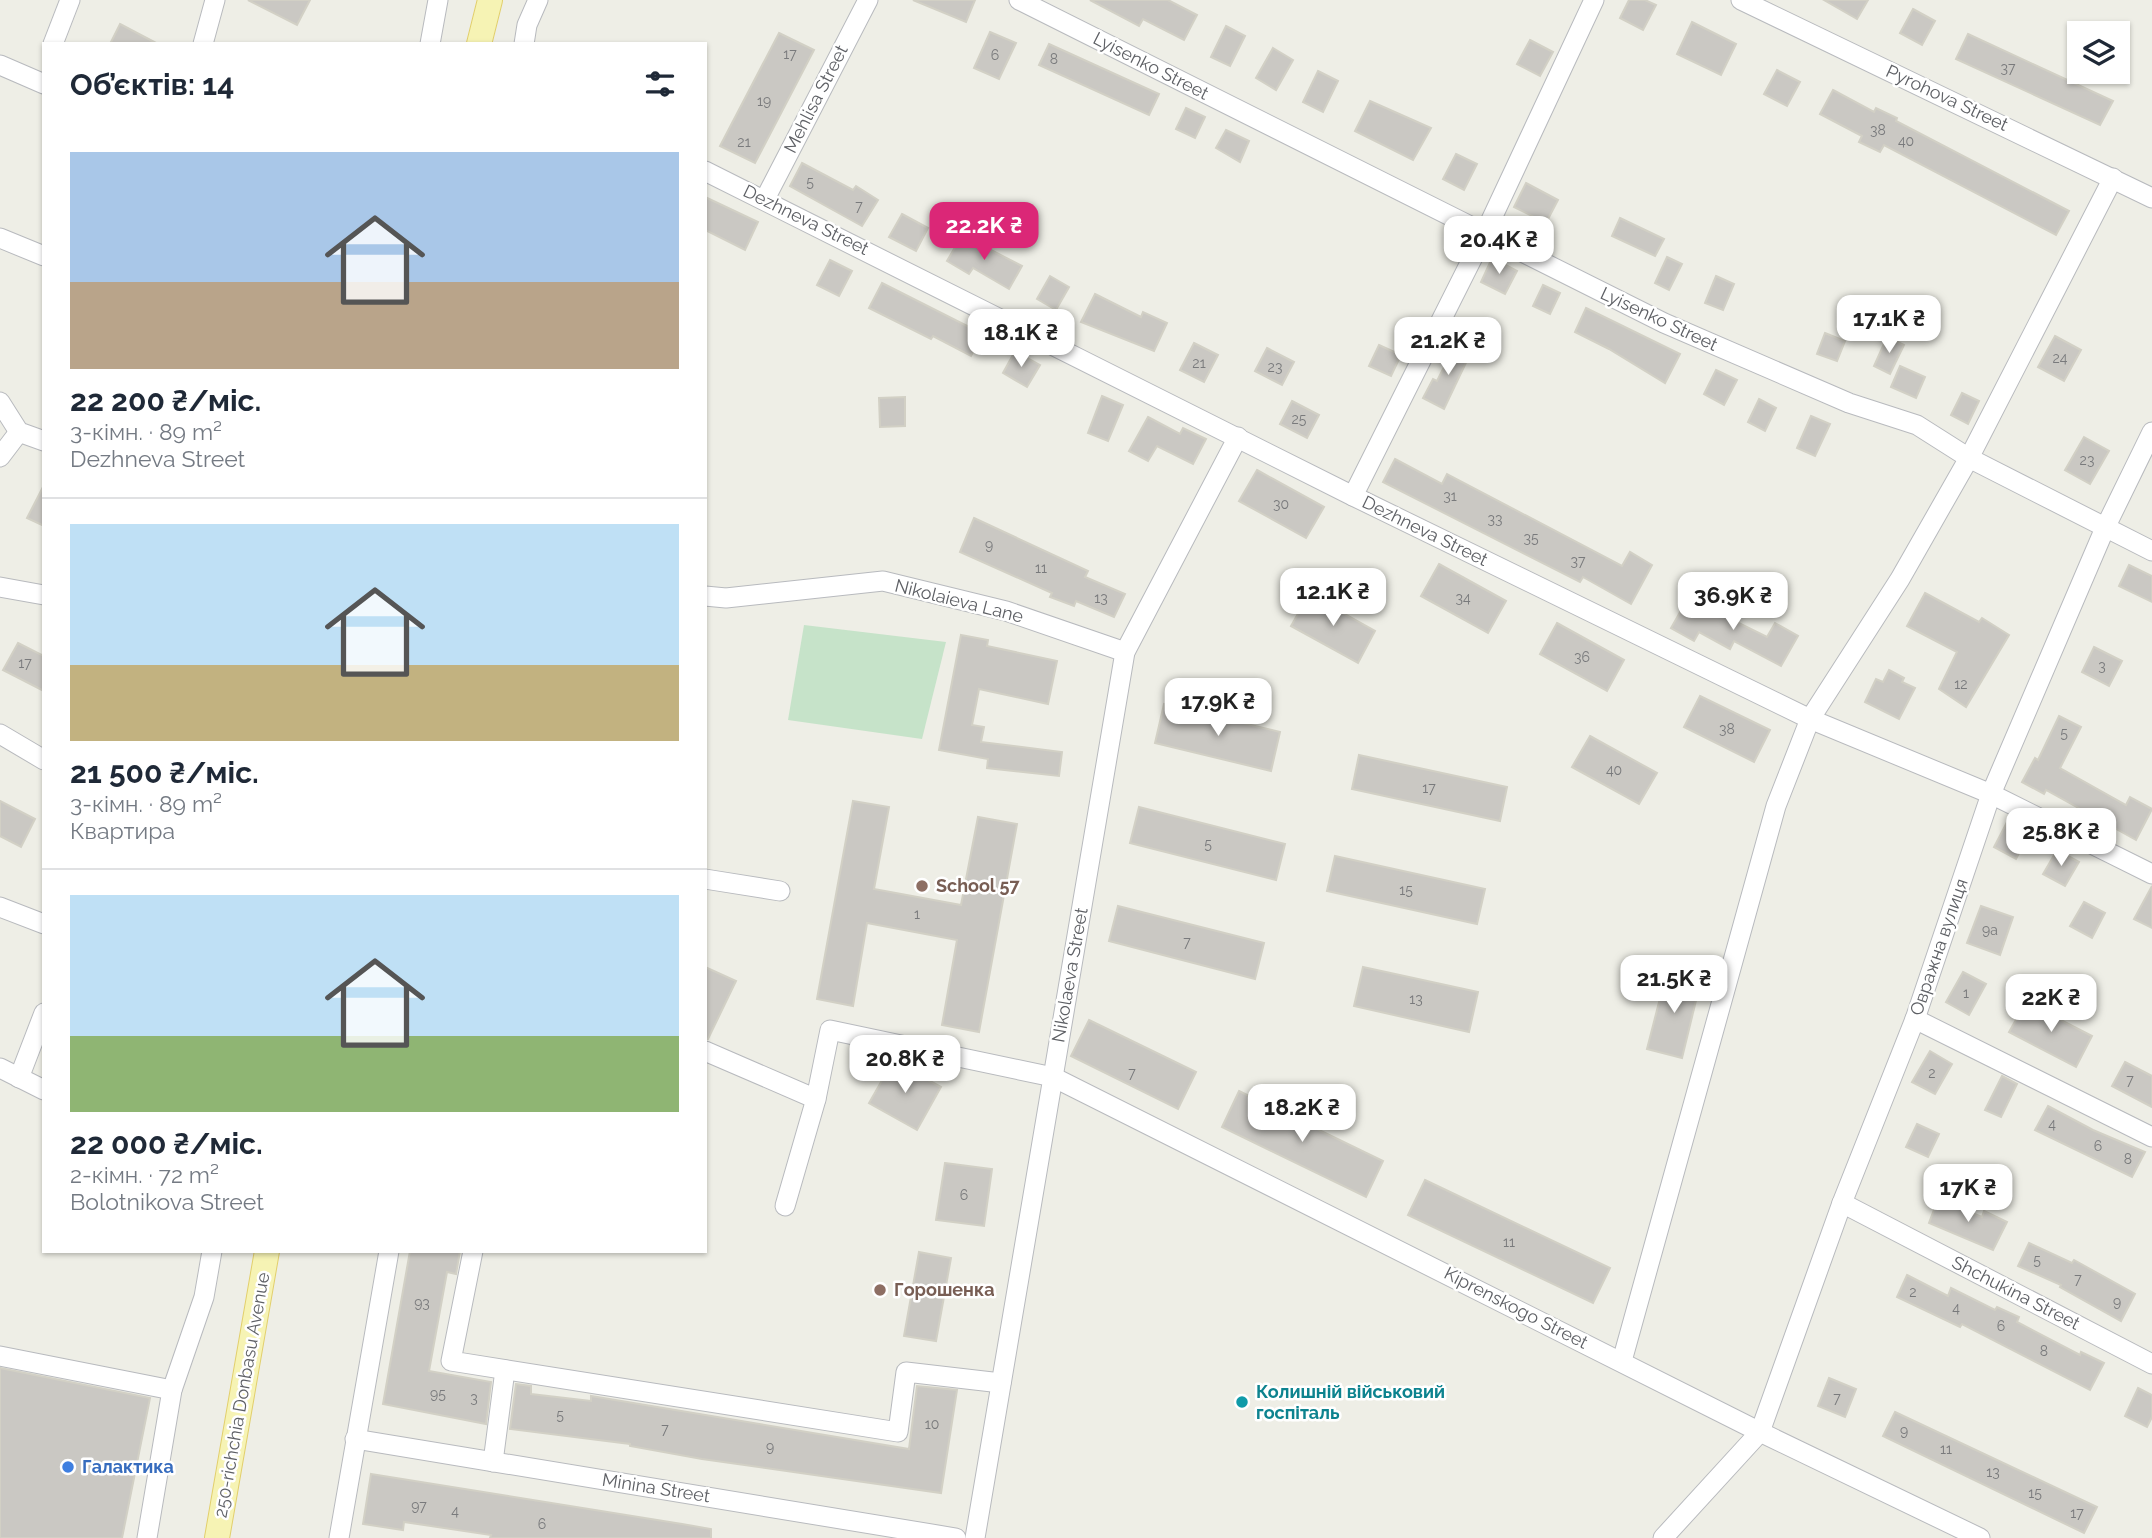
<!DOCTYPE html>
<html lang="uk">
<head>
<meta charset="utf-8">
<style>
  body { margin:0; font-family:Raleway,sans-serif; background:#f2f2f3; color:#1f2937; height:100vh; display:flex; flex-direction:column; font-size:26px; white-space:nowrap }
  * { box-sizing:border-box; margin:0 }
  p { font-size:23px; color:#747a83 }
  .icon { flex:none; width:38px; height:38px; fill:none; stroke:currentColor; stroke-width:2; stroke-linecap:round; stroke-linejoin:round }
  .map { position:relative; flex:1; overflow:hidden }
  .drawer { position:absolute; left:42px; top:42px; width:665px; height:1211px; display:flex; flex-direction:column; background:#fff; border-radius:0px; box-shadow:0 2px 5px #0004 }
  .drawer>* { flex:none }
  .fabs { position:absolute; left:2067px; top:21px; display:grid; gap:14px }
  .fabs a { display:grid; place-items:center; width:63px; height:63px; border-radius:0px; background:#fff; box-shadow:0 2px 5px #0004; font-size:35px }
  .price { position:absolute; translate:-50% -60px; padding:0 16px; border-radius:14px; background:#fff; color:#222; font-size:23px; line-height:46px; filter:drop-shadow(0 2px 4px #0008) }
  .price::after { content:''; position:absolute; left:50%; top:42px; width:21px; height:16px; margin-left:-10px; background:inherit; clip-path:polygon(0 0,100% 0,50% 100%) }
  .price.current { background:#db2777; color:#fff }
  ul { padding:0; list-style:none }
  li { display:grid; align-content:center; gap:14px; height:371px; padding:0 28px }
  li+li { border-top:2px solid #e0e1e3 }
  li span { display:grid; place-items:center; height:217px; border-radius:0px; color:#555 }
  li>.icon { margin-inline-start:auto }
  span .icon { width:126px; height:126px; fill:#fffc; stroke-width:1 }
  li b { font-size:30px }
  h2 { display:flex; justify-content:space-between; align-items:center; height:84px; padding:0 28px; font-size:30px }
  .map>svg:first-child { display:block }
  .green { fill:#c6e3c9 }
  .building { fill:#cac8c3; stroke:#d2d0c5; stroke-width:2 }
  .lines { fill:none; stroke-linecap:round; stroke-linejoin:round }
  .minor-casing { stroke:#b8babe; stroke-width:21 }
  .major-casing { stroke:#e2cf6c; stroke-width:26 }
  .minor { stroke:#fff; stroke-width:19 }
  .major { stroke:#f6f3b4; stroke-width:24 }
  .education-dot { fill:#8d6e63; stroke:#fff; stroke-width:2.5 }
  .culture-dot { fill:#0f9aa8; stroke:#fff; stroke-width:2.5 }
  .shop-dot { fill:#3f7fe0; stroke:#fff; stroke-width:2.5 }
  .labels { text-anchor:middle; stroke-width:5; stroke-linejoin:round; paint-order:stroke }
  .number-label { font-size:14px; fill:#797a7c }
  .street-label { font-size:18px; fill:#5e6065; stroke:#fff }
  .education-label { font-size:18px; font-weight:bold; fill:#785e54; stroke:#fff; text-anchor:start }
  .culture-label { font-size:18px; font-weight:bold; fill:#0d838f; stroke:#fff; text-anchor:start }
  .shop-label { font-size:18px; font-weight:bold; fill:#366cbe; stroke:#fff; text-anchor:start }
</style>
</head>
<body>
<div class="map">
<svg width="2152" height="1538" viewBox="0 0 2152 1538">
  <rect width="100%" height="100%" fill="#eeeee6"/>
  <path class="green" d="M804,625L946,642L922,739L788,720Z"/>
  <g class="building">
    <path d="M248,0H310L297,25Z"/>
    <path d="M913,0H975L966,22Z"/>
    <path d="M1090,0H1168L1197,15L1184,40L1143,19L1139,26Z"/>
    <path d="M1629,0H1645L1656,5L1643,30L1620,18Z"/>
    <path d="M1824,0H1868L1857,19Z"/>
    <path d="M1913,9L1935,21L1922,45L1900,33Z"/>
    <path d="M1692,22L1736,44L1721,75L1677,54Z"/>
    <path d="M120,24L158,44H110Z"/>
    <path d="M1226,26L1245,36L1230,66L1211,57Z"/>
    <path d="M990,32L1016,43L999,79L974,68Z"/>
    <path d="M779,33L814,50L755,163L720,146Z"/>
    <path d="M1968,34L2113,101L2100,125L1956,59Z"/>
    <path d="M1530,40L1553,52L1540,76L1517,64Z"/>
    <path d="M1049,44L1159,94L1149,115L1039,65Z"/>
    <path d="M1273,48L1293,60L1276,90L1256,78Z"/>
    <path d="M1777,70L1800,82L1787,106L1764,94Z"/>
    <path d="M1318,71L1338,81L1323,112L1303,102Z"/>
    <path d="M1833,90L1874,112L1876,108L1897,118L1896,121L2069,211L2056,235L1884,145L1880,152L1859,142L1862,136L1820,114Z"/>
    <path d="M1370,101L1431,128L1413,160L1355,131Z"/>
    <path d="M1186,108L1205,117L1195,138L1176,129Z"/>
    <path d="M1226,130L1249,141L1240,162L1216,148Z"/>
    <path d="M1456,154L1477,164L1464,190L1443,179Z"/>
    <path d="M802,163L853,190L856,186L878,200L862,226L790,186Z"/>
    <path d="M1526,183L1558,200L1546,223L1514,207Z"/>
    <path d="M705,197L758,222L745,250L705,230Z"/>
    <path d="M902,214L928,228L916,251L889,237Z"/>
    <path d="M1620,218L1664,239L1655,256L1612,236Z"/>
    <path d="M962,235L1022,266L1009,289L973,268L969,274L947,261Z"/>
    <path d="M1667,257L1682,264L1669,290L1655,283Z"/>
    <path d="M1492,258L1517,271L1505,294L1481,282Z"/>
    <path d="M830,260L852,271L839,296L817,285Z"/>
    <path d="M1050,276L1069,287L1056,310L1037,299Z"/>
    <path d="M1716,276L1734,284L1723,310L1705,303Z"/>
    <path d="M882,283L983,334L971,356L933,336L931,339L869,308Z"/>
    <path d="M1543,285L1560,293L1550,314L1533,306Z"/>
    <path d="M1095,294L1141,317L1143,312L1167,323L1154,351L1081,322Z"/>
    <path d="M1586,308L1680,354L1665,383L1609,349L1575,332Z"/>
    <path d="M1825,333L1845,341L1837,361L1817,354Z"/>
    <path d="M2055,336L2081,350L2064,381L2038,367Z"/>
    <path d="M1887,337L1904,345L1890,374L1874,366Z"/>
    <path d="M1194,343L1218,355L1204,382L1180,370Z"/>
    <path d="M1456,343L1472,350L1444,409L1423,398L1433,379L1437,381Z"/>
    <path d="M1379,345L1401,355L1391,376L1369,366Z"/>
    <path d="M1267,348L1294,362L1282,385L1255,371Z"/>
    <path d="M1015,351L1040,365L1027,387L1003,373Z"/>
    <path d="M1900,366L1925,377L1916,398L1891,387Z"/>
    <path d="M1716,370L1737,380L1724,405L1704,394Z"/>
    <path d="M1962,393L1979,401L1968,424L1951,415Z"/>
    <path d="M1102,396L1123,405L1108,441L1088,433Z"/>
    <path d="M905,397V426L880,427L879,398Z"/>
    <path d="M1759,399L1776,408L1765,431L1748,422Z"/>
    <path d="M1292,401L1319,415L1307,438L1280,424Z"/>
    <path d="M1811,416L1830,424L1815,456L1797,448Z"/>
    <path d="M1148,417L1180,434L1183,428L1206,439L1193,464L1157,446L1148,461L1129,451Z"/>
    <path d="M2084,437L2109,451L2090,484L2065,470Z"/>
    <path d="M1395,459L1442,484L1447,474L1622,566L1630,552L1652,565L1631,604L1583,577L1580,582L1383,482Z"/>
    <path d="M1257,470L1324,507L1306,538L1239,501Z"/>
    <path d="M44,485V526L27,518Z"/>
    <path d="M974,518L1088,571L1085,577L1125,594L1114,617L1076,601L1074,606L1050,597L1052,593L960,552Z"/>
    <path d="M1439,564L1506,601L1488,633L1421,596Z"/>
    <path d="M2129,565L2152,576V602L2119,586Z"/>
    <path d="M1925,593L1979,622L1982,618L2009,635L1966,707L1939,689L1957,652L1907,626Z"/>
    <path d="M1309,594L1375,631L1358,663L1291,626Z"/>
    <path d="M1688,598L1767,637L1775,623L1798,636L1781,666L1734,641L1730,649L1699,632L1694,641L1671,628Z"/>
    <path d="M1557,623L1624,660L1607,691L1540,654Z"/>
    <path d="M961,635L988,640L987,646L1057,661L1048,704L979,689L972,725L984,727L981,742L1062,752L1059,776L987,768L988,759L939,750Z"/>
    <path d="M18,643L44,656V691L3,670Z"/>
    <path d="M2094,647L2122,661L2109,686L2082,672Z"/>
    <path d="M1889,670L1904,678L1902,682L1915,688L1899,719L1865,702L1876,679L1883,682Z"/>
    <path d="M1700,696L1770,730L1754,762L1684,727Z"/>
    <path d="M1164,704L1280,732L1271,771L1155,743Z"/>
    <path d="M2059,716L2081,727L2060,768L2126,805L2130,797L2152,809L2136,840L2046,790L2044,794L2022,782L2035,758L2038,760Z"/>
    <path d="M1590,736L1657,773L1639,804L1572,767Z"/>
    <path d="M1359,755L1507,787L1500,821L1352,789Z"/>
    <path d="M0,801L35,819L21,847L0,836Z"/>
    <path d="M853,801L889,807L874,889L961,905L978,817L1017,824L979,1032L942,1025L957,940L867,923L853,1006L817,999Z"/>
    <path d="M1139,807L1285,844L1276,880L1130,843Z"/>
    <path d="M2007,822L2029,834L2016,859L1994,847Z"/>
    <path d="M2057,850L2079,862L2065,886L2043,874Z"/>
    <path d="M1335,856L1485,889L1477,924L1327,891Z"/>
    <path d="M2152,886V928L2134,919Z"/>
    <path d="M2084,902L2105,913L2092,938L2070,926Z"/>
    <path d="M1118,906L1264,943L1255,979L1109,941Z"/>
    <path d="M1981,906L2013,917L2000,955L1967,943Z"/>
    <path d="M705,967L736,981L708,1039H705Z"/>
    <path d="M1363,967L1478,992L1469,1032L1354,1006Z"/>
    <path d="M1667,971L1701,980L1682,1058L1647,1049Z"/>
    <path d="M1963,972L1986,984L1969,1015L1946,1002Z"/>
    <path d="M2026,1002L2092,1036L2076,1067L2009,1032Z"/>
    <path d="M1089,1020L1196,1072L1178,1109L1071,1056Z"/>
    <path d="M1930,1051L1952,1064L1935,1094L1912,1082Z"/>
    <path d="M893,1061L941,1087L917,1130L869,1103Z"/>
    <path d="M2125,1062L2152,1076V1107L2112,1086Z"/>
    <path d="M2002,1076L2017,1084L2001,1117L1985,1110Z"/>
    <path d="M1239,1091L1383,1161L1366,1197L1222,1127Z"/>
    <path d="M2048,1106L2093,1130L2145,1152L2132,1177L2035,1130Z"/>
    <path d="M1917,1124L1939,1134L1928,1157L1906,1147Z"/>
    <path d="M945,1163L992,1169L984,1226L936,1220Z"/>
    <path d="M1425,1180L1610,1268L1593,1303L1408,1215Z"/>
    <path d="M1938,1199L1982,1217L1984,1211L2007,1222L1993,1250L1929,1223Z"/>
    <path d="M2029,1243L2072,1263L2074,1260L2135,1294L2121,1321L2060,1287L2061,1285L2018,1266Z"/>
    <path d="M410,1251H460L456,1274L447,1272L429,1371L491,1382L486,1424L383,1404Z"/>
    <path d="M919,1252L951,1258L936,1341L904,1336Z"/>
    <path d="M1907,1275L1948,1296L1951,1288L1995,1310L1997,1307L2019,1317L2017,1322L2080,1355L2081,1352L2104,1363L2090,1390L1962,1324L1960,1327L1897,1297Z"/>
    <path d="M0,1368L150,1398L122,1538H0Z"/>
    <path d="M1829,1378L1856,1389L1845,1417L1818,1406Z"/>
    <path d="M516,1384L531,1386V1394L591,1401V1396L909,1449L917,1386L957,1390L941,1493L702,1459L630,1446V1444L510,1429Z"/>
    <path d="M2138,1388L2152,1395V1417L2147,1427L2125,1416Z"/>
    <path d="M1895,1412L2097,1507L2084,1533L1883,1436Z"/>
    <path d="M371,1474L682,1524L711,1529V1538H490L491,1535L404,1522L403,1530L363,1524Z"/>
  </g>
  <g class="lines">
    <g class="minor-casing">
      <g id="minor">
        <path d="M1019,0L1664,323L1849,403L1917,425L1969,458L2152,551"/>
        <path d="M1741,0L2152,198"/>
        <path d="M53,44L70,0"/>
        <path d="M203,44L215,0"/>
        <path d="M430,44L438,0"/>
        <path d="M524,44L527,25L538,0"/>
        <path d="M0,65L44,84"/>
        <path d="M705,171L1353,496L1810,719L1991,794L2152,874"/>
        <path d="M765,199L868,0"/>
        <path d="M0,238L44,256"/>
        <path d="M0,402L19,432L44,441"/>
        <path d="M0,457L19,432"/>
        <path d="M1353,496L1485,233L1594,0"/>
        <path d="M0,587L44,595"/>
        <path d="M705,596L726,598L883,581L1006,611L1125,652"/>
        <path d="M0,734L44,760"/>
        <path d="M705,879L780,891"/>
        <path d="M0,907L44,924"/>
        <path d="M1915,1019L2152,1137"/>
        <path d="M705,1051L816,1099L830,1030L1053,1077L1760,1432L1980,1538"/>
        <path d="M0,1068L44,1090"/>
        <path d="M19,1078L44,1013"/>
        <path d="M1842,1203L2152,1364"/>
        <path d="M785,1206L816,1099"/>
        <path d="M473,1251L451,1361L898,1432L906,1372L1001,1383"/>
        <path d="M0,1356L172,1390"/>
        <path d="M1622,1361L1776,806L1810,719L1900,579L1969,458L2113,178"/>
        <path d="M355,1439L956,1538"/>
        <path d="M493,1462L505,1370"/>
        <path d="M147,1538L172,1390L204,1297L212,1251"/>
        <path d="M339,1538L389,1251"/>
        <path d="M975,1538L1125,652L1238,437"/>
        <path d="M1663,1538L1760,1432L1842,1203L1915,1019L1991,794L2105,528L2152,432"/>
      </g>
    </g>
    <g class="major-casing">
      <g id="major">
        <path d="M479,44L490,0"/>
        <path d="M217,1538L267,1251"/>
      </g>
    </g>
    <use href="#minor" class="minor"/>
    <use href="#major" class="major"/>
  </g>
  <g class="education-dot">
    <circle cx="922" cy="886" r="7"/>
    <circle cx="880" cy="1290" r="7"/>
  </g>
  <circle class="culture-dot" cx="1242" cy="1402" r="7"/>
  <circle class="shop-dot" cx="68" cy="1467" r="7"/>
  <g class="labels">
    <g class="number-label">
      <text x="790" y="59">17</text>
      <text x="995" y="60">6</text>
      <text x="1054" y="64">8</text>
      <text x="2008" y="73">37</text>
      <text x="764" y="106">19</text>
      <text x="1878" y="135">38</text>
      <text x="1906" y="146">40</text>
      <text x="744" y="147">21</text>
      <text x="810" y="187">5</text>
      <text x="859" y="211">7</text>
      <text x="2060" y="363">24</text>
      <text x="1199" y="368">21</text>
      <text x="1275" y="372">23</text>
      <text x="1299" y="424">25</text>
      <text x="2087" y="465">23</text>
      <text x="1450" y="501">31</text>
      <text x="1281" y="509">30</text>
      <text x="1495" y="524">33</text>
      <text x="1531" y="543">35</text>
      <text x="989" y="550">9</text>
      <text x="1578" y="566">37</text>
      <text x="1041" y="573">11</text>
      <text x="1101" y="603">13</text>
      <text x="1463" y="603">34</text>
      <text x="1582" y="662">36</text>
      <text x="25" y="668">17</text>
      <text x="2102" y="671">3</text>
      <text x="1961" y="689">12</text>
      <text x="1727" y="734">38</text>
      <text x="2064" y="738">5</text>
      <text x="1614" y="775">40</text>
      <text x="1429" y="793">17</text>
      <text x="1208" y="849">5</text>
      <text x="1406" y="895">15</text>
      <text x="917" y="919">1</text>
      <text x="1990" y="935">9а</text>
      <text x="1187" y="947">7</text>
      <text x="1966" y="998">1</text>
      <text x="1416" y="1004">13</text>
      <text x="1132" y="1078">7</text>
      <text x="1932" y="1078">2</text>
      <text x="2130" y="1085">7</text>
      <text x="2052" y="1129">4</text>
      <text x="2098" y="1151">6</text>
      <text x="2128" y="1164">8</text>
      <text x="964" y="1200">6</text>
      <text x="1509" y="1247">11</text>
      <text x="2037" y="1265">5</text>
      <text x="2078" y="1284">7</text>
      <text x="1913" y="1297">2</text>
      <text x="2117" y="1307">9</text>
      <text x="422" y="1308">93</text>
      <text x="1956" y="1313">4</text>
      <text x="2001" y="1331">6</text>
      <text x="2044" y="1356">8</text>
      <text x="438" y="1399">95</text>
      <text x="474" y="1403">3</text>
      <text x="1837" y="1403">7</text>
      <text x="560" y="1420">5</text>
      <text x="932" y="1429">10</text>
      <text x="665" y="1434">7</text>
      <text x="1904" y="1436">9</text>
      <text x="770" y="1452">9</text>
      <text x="1946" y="1454">11</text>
      <text x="1993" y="1477">13</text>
      <text x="2035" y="1498">15</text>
      <text x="419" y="1511">97</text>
      <text x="455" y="1516">4</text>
      <text x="2077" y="1518">17</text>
      <text x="542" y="1529">6</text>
    </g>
    <g class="street-label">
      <text transform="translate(1151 66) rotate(27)" y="6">Lyisenko Street</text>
      <text transform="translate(1947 98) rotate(25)" y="6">Pyrohova Street</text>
      <text transform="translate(816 99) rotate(-63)" y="6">Mehlisa Street</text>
      <text transform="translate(806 220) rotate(26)" y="6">Dezhneva Street</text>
      <text transform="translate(1659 319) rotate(25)" y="6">Lyisenko Street</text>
      <text transform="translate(1425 531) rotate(26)" y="6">Dezhneva Street</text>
      <text transform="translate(959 601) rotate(14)" y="6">Nikolaieva Lane</text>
      <text transform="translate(1939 947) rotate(-71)" y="6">Овражна вулиця</text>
      <text transform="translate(1070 975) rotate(-80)" y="6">Nikolaeva Street</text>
      <text transform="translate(2016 1293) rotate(27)" y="6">Shchukina Street</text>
      <text transform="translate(1516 1308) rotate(27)" y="6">Kiprenskogo Street</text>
      <text transform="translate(242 1395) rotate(-80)" y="6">250-richchia Donbasu Avenue</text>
      <text transform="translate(656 1488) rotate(9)" y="6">Minina Street</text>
    </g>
    <g class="education-label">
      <text x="936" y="892">School 57</text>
      <text x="894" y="1296">Горошенка</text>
    </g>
    <g class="culture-label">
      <text x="1256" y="1398">Колишній військовий<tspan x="1256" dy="21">госпіталь</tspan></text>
    </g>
    <g class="shop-label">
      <text x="82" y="1473">Галактика</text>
    </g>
  </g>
</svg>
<div class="fabs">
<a><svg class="icon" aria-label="layers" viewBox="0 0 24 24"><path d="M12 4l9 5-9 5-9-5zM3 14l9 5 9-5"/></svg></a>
</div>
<b class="price current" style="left:984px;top:262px">22.2K ₴</b>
<b class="price" style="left:1499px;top:276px">20.4K ₴</b>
<b class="price" style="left:1889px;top:355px">17.1K ₴</b>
<b class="price" style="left:1021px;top:369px">18.1K ₴</b>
<b class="price" style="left:1448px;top:377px">21.2K ₴</b>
<b class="price" style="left:1333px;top:628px">12.1K ₴</b>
<b class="price" style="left:1733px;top:632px">36.9K ₴</b>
<b class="price" style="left:1218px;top:738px">17.9K ₴</b>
<b class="price" style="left:2061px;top:868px">25.8K ₴</b>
<b class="price" style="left:1674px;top:1015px">21.5K ₴</b>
<b class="price" style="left:2051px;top:1034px">22K ₴</b>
<b class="price" style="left:905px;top:1095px">20.8K ₴</b>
<b class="price" style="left:1302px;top:1144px">18.2K ₴</b>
<b class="price" style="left:1968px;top:1224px">17K ₴</b>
<section class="drawer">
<h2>Об’єктів: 14<svg class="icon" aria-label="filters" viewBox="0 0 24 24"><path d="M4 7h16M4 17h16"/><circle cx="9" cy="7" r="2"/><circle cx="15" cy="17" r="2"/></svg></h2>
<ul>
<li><span style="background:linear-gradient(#a9c7e8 60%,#b9a48a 0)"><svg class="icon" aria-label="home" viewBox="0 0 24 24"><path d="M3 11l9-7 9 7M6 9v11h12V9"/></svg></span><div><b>22 200 ₴/міс.</b><p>3-кімн. · 89 m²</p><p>Dezhneva Street</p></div></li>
<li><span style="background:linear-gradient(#bfe0f5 65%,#c2b280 0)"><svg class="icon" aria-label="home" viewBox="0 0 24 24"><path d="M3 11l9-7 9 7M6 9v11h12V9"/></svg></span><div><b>21 500 ₴/міс.</b><p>3-кімн. · 89 m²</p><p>Квартира</p></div></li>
<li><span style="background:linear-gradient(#bfe0f5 65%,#8fb573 0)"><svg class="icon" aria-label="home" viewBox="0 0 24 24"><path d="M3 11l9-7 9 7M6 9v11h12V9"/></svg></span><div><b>22 000 ₴/міс.</b><p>2-кімн. · 72 m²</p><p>Bolotnikova Street</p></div></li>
</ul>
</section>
</div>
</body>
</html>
